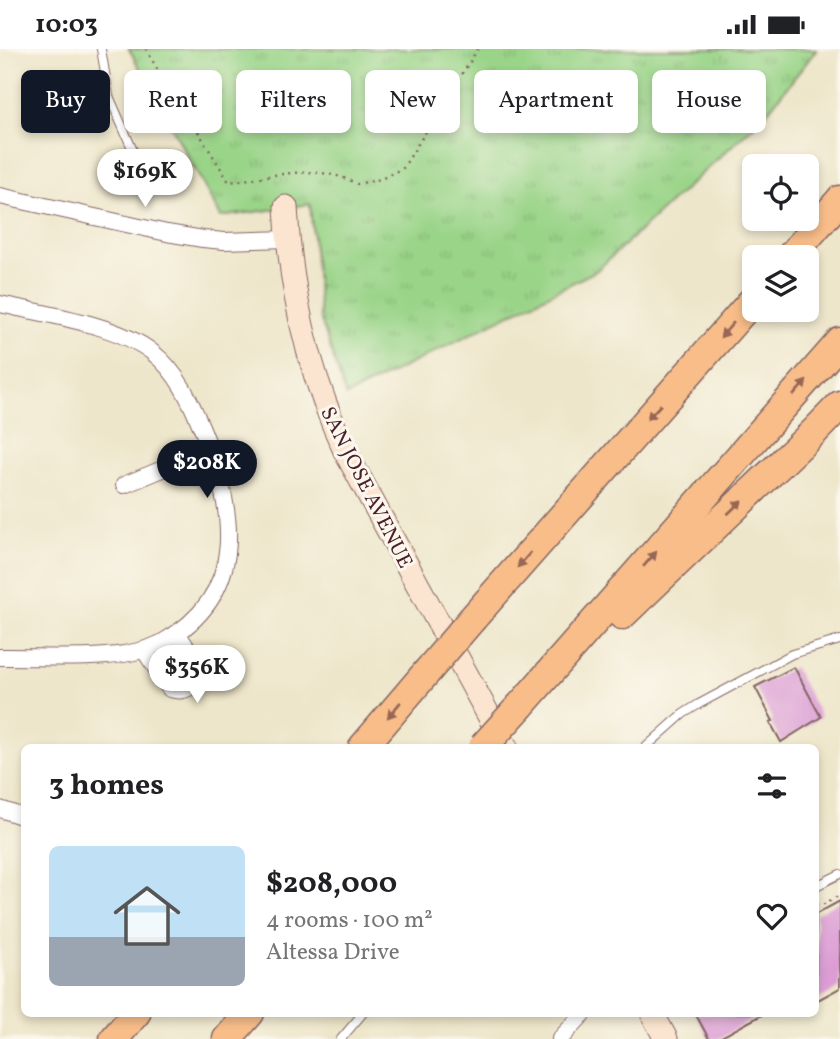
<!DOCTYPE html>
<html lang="en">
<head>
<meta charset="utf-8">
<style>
  body { margin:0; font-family:Vollkorn,serif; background:#f2f2f2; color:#202124; height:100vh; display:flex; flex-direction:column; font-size:26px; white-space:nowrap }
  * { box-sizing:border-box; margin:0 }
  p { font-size:23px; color:#757577 }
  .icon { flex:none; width:38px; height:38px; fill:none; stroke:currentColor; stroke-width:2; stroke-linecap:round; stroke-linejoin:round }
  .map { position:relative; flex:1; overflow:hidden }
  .sheet { position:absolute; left:21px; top:695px; width:798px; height:273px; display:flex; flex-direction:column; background:#fff; border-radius:10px; box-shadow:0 4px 10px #0003 }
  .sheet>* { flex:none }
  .top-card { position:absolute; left:21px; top:21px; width:798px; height:63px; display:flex; gap:14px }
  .controls { position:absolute; left:742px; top:105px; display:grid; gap:14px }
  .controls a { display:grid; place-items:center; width:77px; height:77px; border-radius:10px; background:#fff; box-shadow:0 4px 10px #0003; font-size:35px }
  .price { position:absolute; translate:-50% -60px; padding:0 16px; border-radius:24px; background:#fff; color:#222; font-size:23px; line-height:46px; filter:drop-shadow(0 2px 4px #0008) }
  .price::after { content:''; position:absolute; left:50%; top:42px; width:21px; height:16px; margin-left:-10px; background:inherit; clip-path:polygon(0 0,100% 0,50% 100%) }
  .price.active { background:#111827; color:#fff }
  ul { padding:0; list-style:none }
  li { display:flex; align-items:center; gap:21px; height:175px; padding:0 28px }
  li+li { border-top:2px solid #e0e0e0 }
  li span { display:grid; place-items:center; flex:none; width:196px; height:140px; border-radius:10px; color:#555 }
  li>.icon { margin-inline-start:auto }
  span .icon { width:84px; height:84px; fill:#fffc; stroke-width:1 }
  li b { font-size:30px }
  h2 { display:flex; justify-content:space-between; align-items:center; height:84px; padding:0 28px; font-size:30px }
  .tag { padding:0 24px; border-radius:10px; background:#fff; box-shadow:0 4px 10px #0003; font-size:24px; line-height:63px }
  .tag.active { background:#111827; color:#fff }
  .status { display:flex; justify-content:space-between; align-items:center; height:49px; padding:0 35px; background:#fff; direction:ltr }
  .status svg { height:19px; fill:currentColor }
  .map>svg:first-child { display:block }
  .grass { fill:url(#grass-tufts); stroke:#727a5a; stroke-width:2 }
  .building { fill:#dc9dd4 }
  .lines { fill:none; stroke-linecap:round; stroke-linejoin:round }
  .lane-casing { stroke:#836563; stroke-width:10 }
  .street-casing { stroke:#836563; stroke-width:18 }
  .secondary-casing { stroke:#836563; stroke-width:25 }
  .highway-casing { stroke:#836563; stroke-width:31 }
  .path { stroke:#836563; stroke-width:2.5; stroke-dasharray:2 5; stroke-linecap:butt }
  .lane { stroke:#fff; stroke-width:8 }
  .street { stroke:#fff; stroke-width:16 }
  .secondary { stroke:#fce5d0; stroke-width:23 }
  .highway { stroke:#f8bd89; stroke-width:28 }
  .highway-bridge-casing { stroke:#836563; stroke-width:31; stroke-linecap:butt }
  .highway-bridge { stroke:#f8bd89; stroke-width:28 }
  .oneway { fill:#986655 }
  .labels { text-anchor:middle; stroke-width:6; stroke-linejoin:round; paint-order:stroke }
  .street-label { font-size:21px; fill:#4a1f2b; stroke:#fbf7ec }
</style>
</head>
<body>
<div class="status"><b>10:03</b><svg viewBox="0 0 49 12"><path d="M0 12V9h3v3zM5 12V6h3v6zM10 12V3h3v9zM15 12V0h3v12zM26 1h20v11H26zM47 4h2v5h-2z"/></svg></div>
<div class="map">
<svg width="840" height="990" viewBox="0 0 840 990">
  <defs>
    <pattern id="grass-tufts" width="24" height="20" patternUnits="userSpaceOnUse" patternTransform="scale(1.75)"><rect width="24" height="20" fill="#9ad488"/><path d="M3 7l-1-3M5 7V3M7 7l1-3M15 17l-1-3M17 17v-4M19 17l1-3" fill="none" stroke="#86b676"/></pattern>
  </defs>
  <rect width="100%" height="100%" fill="#fbf7ec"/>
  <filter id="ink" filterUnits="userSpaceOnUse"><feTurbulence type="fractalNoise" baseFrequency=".0143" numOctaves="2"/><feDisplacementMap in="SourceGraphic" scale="14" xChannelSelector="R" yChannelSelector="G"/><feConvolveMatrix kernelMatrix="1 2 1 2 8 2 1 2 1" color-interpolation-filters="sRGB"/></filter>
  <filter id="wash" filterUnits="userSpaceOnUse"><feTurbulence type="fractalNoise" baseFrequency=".00686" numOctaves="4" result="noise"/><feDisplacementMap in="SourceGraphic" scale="28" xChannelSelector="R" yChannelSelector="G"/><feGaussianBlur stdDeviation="1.57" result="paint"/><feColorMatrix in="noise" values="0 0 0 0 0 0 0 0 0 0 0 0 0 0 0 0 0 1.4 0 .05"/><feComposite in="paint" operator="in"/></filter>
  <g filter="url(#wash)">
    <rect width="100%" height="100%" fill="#eee6ca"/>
    <path class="grass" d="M129,0H817L764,67L596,222L346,347L320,268L310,155L221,168Z"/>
    <g id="blocks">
      <g class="building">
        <path d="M794,618L821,668L781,693L770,673L773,672L755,638Z"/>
        <path d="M840,852V939L816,952V865Z"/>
        <path d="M695,964H765L718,990H709Z"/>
      </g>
    </g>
  </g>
  <g filter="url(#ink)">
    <use href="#blocks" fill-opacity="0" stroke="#836563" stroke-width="2"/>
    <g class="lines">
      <g class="lane-casing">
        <g id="lane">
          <path d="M101,0L109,47L145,129L147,144"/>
          <path d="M646,698L683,665L699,655L792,605L840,591"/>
          <path d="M816,837L840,825"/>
          <path d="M341,990L363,964"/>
        </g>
      </g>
      <g class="street-casing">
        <g id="street">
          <path d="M0,147L167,184L203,190L224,192L288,190"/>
          <path d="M0,255C44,265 116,275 152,303C178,323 191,353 203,382C235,460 250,544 163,593C122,615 47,607 0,608"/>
          <path d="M124,436L211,400"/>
          <path d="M144,601L170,640C178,642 185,643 192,636C206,621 186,598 177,584"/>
          <path d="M0,760L24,768"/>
          <path d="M560,990L584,964"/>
        </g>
      </g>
      <g class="secondary-casing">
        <g id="secondary">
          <path d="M286,158C290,242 309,325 345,402L506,698"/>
          <path d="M652,964L666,990"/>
        </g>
      </g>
      <g class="highway-casing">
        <g id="highway">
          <path d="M790,208L840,151"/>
          <path d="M622,566L814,383L840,356"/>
          <path d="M473,569L754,250"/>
          <path d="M521,656L840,293"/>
          <path d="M363,698L426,624"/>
          <path d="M114,990L136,964"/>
          <path d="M227,990L250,964"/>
        </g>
      </g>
      <g class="path">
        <path d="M146,0L167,38L175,45L229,133C270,128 318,113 357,135L381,130L403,119L478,0"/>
        <path d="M816,856L824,855L840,846"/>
      </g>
      <use href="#lane" class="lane"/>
      <use href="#street" class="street"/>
      <use href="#secondary" class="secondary"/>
      <use href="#highway" class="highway"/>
      <g class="highway-bridge-casing">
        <g id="highway-bridge">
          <path d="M426,624L473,569"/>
          <path d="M483,698L521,656"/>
        </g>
      </g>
      <use href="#highway-bridge" class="highway-bridge"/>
    </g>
    <defs><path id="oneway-solid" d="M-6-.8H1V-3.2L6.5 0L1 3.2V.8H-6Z" transform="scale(1.75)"/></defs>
    <g class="oneway">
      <use href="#oneway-solid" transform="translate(727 281) rotate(131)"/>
      <use href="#oneway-solid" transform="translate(800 339) rotate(-49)"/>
      <use href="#oneway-solid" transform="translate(654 363) rotate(132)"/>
      <use href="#oneway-solid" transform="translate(735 458) rotate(-44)"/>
      <use href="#oneway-solid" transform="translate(650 510) rotate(-49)"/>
      <use href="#oneway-solid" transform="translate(524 511) rotate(131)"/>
      <use href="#oneway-solid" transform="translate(394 661) rotate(130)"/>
    </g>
  </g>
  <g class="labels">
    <g class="street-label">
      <text transform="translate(367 438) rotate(63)" y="7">SAN JOSE AVENUE</text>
    </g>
  </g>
</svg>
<div class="controls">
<a><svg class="icon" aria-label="locate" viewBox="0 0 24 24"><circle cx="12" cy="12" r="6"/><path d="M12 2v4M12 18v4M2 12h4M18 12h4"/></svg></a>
<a><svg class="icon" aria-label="layers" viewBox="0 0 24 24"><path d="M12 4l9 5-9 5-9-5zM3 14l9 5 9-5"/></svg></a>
</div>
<b class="price" style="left:145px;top:160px">$169K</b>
<b class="price active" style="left:207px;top:451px">$208K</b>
<b class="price" style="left:197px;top:656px">$356K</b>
<div class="top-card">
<a class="tag active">Buy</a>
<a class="tag">Rent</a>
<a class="tag">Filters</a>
<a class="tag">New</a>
<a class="tag">Apartment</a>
<a class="tag">House</a>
</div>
<section class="sheet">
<h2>3 homes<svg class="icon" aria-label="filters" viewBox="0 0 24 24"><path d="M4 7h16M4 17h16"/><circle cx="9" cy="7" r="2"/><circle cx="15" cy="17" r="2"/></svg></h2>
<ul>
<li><span style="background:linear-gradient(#bfe0f5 65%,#9aa5b1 0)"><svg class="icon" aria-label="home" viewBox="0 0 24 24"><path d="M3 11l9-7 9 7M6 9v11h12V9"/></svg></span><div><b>$208,000</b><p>4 rooms · 100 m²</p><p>Altessa Drive</p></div><svg class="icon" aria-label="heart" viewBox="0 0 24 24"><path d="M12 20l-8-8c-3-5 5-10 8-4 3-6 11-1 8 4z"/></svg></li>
</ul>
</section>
</div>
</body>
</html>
